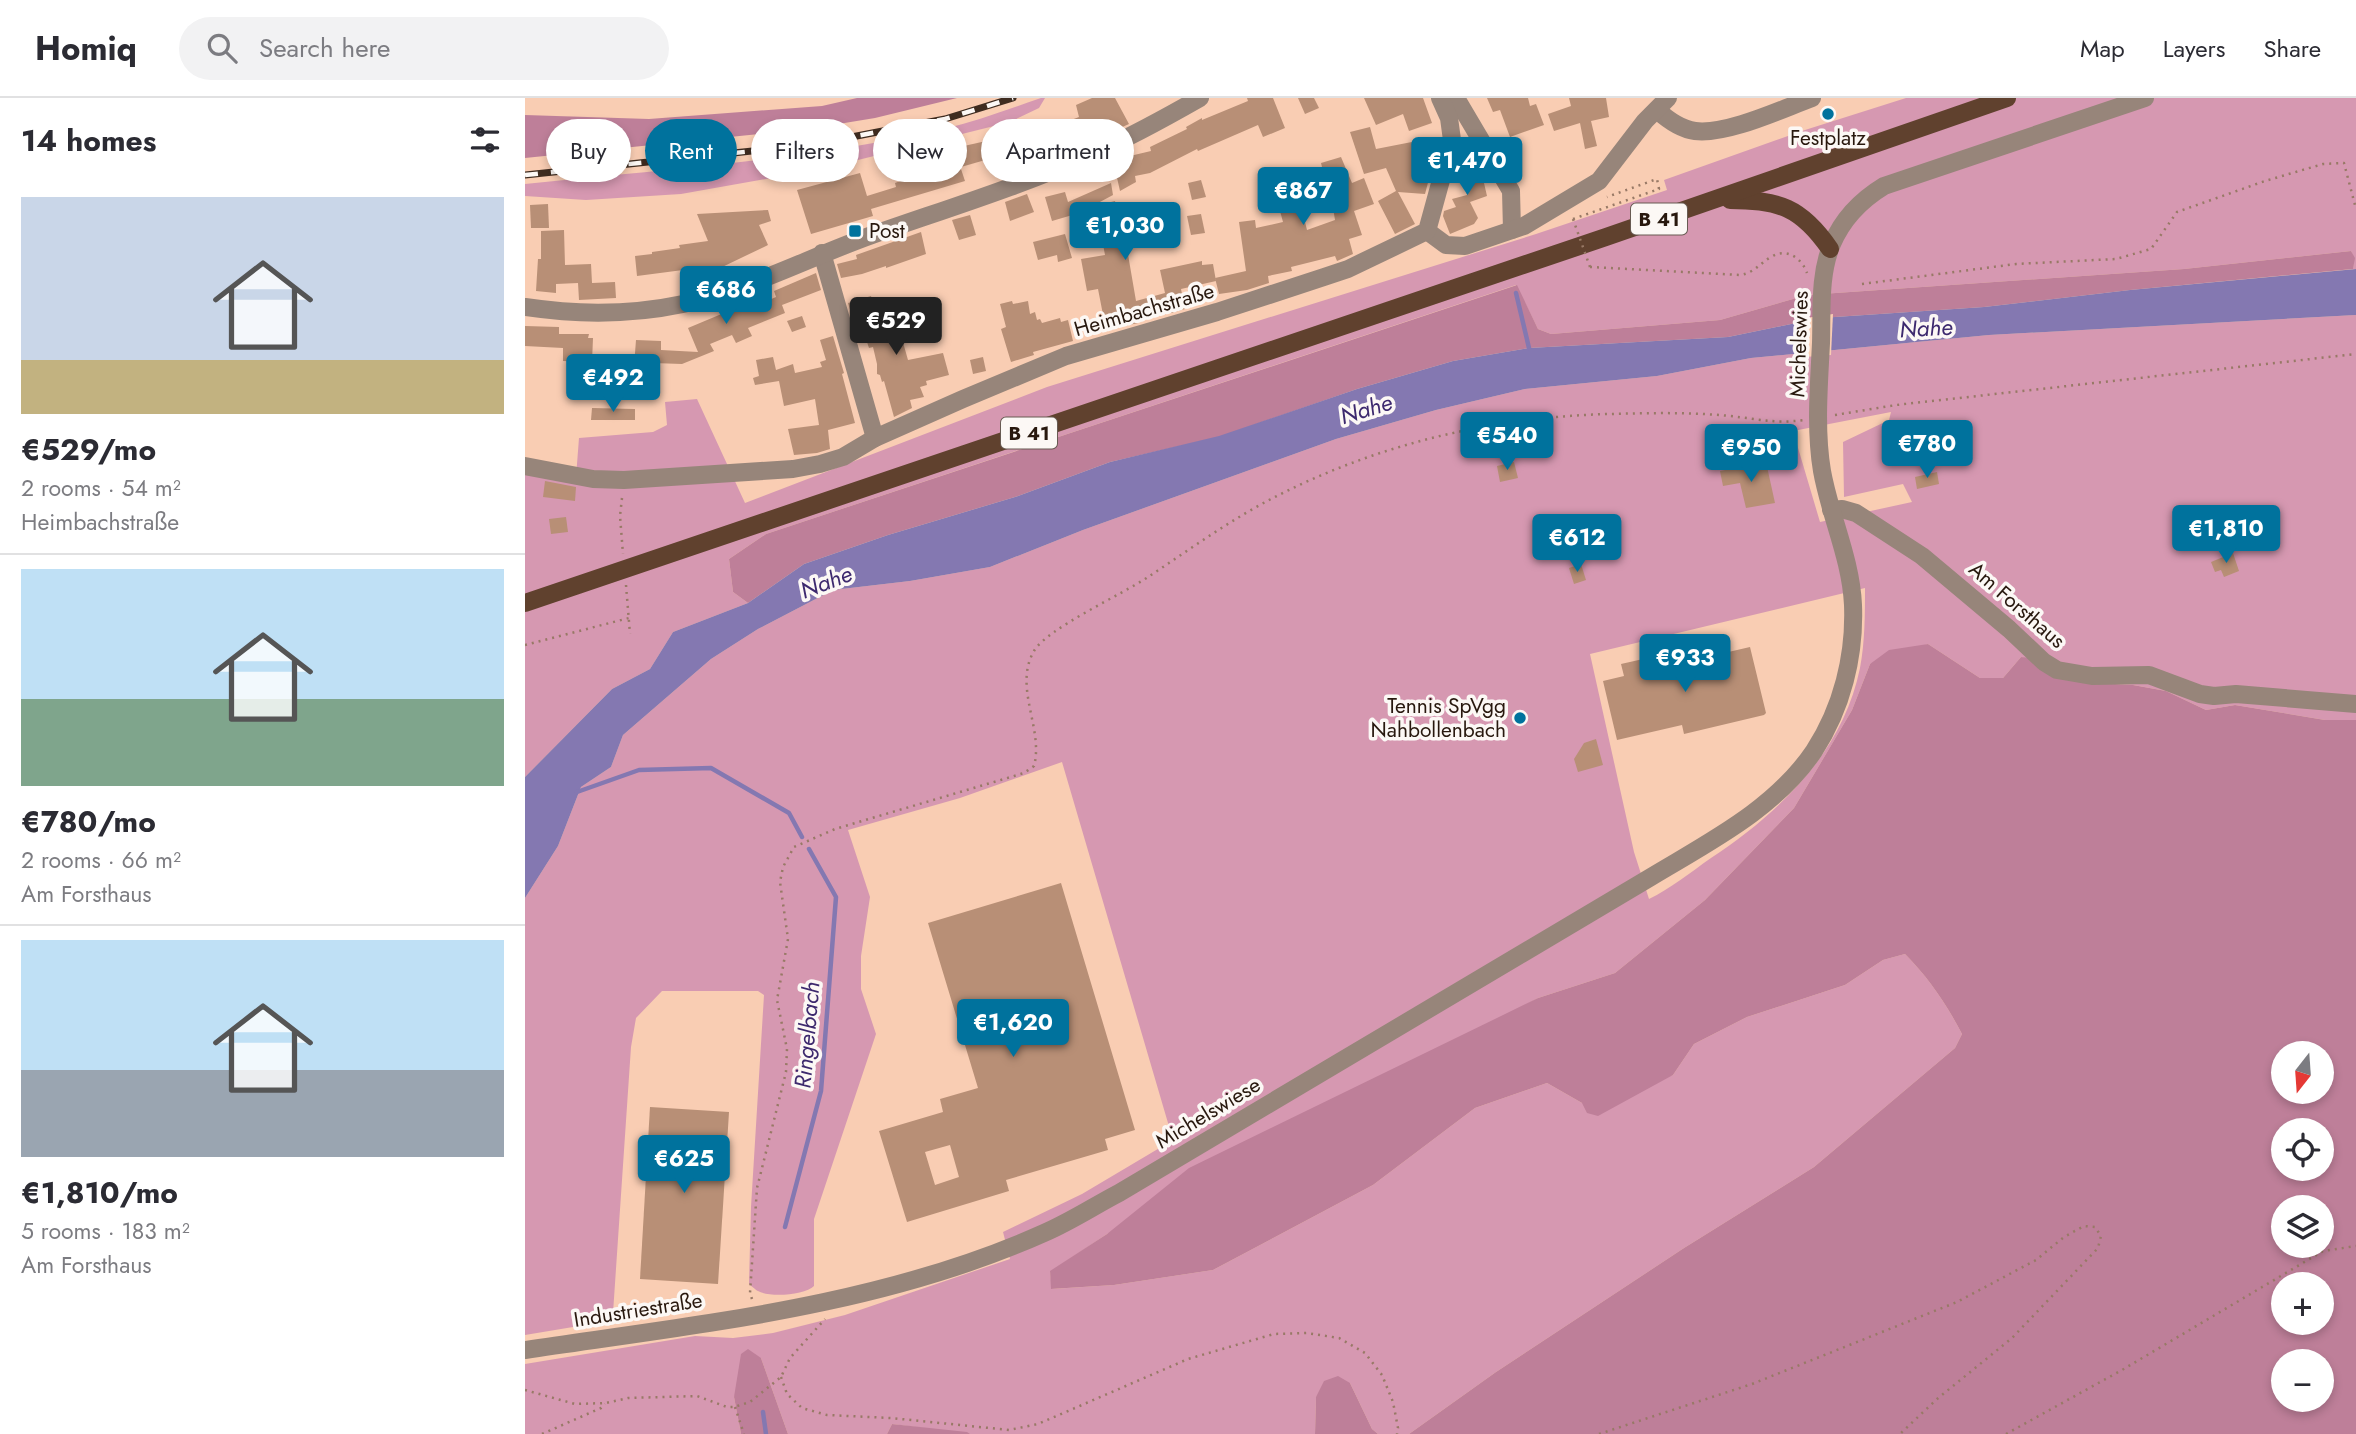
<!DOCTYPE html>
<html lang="en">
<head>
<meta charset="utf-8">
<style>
  body { margin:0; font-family:Jost,sans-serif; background:#f2f2f3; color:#2b2b33; height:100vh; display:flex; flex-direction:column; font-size:26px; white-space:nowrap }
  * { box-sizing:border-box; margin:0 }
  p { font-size:23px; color:#7c7c81 }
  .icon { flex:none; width:38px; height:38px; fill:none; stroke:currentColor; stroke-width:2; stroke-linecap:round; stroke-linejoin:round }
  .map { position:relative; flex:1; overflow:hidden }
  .sheet { display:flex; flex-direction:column; background:#fff; width:525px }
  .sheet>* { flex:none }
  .banner { position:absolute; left:21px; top:21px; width:665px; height:63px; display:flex; gap:14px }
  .needle { width:46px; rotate:197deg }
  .tools { position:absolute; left:1746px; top:943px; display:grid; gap:14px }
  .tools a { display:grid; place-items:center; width:63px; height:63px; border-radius:50%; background:#fff; box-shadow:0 4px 10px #0003; font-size:35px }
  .price { position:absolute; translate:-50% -60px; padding:0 16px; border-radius:7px; background:#00729d; color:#fff; font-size:23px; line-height:46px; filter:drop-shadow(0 2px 4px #0008) }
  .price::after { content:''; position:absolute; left:50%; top:42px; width:21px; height:16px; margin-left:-10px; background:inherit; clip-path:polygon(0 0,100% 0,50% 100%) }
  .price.current { background:#222; color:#fff }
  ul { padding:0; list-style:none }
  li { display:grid; align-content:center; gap:14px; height:371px; padding:0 21px }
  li+li { border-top:2px solid #e1e1e2 }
  li span { display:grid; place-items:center; height:217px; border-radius:0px; color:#555 }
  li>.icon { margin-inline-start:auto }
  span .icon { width:126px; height:126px; fill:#fffc; stroke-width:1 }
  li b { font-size:30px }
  h2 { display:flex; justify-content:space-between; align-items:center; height:84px; padding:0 21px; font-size:30px }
  .pill { padding:0 24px; border-radius:32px; background:#fff; box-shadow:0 4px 10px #0003; font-size:24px; line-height:63px }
  .pill.current { background:#00729d; color:#fff }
  header { display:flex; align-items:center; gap:42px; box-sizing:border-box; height:98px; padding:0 35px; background:#fff; border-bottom:2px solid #e1e1e2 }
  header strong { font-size:33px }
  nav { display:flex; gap:38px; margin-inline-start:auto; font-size:24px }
  .search { width:490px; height:63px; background:#f2f2f3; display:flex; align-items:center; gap:18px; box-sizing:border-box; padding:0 24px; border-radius:38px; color:#7c7c81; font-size:26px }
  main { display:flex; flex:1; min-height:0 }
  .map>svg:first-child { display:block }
  .green { fill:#d698b1; fill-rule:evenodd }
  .forest { fill:#be7f99; fill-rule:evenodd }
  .water { fill:#8478b1 }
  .pier { fill:#f9cdb3 }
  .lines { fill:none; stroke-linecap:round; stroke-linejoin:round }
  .stream { stroke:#8478b1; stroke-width:4.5 }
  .building { fill:#b88f76; fill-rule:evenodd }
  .path { stroke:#987966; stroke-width:2.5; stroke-dasharray:2 5; stroke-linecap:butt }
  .minor { stroke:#97857a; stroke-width:18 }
  .major { stroke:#60412e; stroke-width:18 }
  .rail-casing { stroke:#3f2c20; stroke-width:7 }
  .rail { stroke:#fcf8f5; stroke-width:4.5; stroke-dasharray:13; stroke-linecap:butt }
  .path-bridge { stroke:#987966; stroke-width:2.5; stroke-dasharray:2 5; stroke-linecap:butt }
  .poi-dot { fill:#00729d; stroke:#fcf8f5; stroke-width:2.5 }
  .labels { text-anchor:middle; stroke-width:7; stroke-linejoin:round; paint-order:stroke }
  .shield { fill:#fcf8f5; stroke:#685b53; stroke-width:2 }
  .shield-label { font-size:19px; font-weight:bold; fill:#28180e }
  .poi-label { font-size:21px; fill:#28180e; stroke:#fcf8f5 }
  .street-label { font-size:21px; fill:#28180e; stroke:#fcf8f5 }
  .water-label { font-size:23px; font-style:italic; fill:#3d296e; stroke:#fcf8f5 }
</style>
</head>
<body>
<header>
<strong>Homiq</strong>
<div class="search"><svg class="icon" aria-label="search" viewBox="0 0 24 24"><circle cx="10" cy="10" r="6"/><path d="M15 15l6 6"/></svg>Search here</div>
<nav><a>Map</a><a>Layers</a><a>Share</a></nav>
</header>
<main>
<section class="sheet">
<h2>14 homes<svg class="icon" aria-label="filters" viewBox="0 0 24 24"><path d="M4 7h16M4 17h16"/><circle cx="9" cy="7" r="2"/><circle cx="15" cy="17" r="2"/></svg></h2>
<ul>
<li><span style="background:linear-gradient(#c9d6e8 75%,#c2b280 0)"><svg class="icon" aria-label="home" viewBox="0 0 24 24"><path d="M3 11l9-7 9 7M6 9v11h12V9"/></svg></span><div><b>€529/mo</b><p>2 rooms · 54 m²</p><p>Heimbachstraße</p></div></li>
<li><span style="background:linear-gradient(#bfe0f5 60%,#7fa58c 0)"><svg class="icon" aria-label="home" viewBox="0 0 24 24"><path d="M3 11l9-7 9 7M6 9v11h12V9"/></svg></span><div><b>€780/mo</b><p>2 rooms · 66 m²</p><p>Am Forsthaus</p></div></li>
<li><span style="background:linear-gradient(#bfe0f5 60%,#9aa5b1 0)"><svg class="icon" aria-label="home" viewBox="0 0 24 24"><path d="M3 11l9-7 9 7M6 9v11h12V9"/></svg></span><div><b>€1,810/mo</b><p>5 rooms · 183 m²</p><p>Am Forsthaus</p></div></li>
</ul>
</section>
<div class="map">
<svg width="1831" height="1336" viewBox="0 0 1831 1336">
  <rect width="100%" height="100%" fill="#f9cdb3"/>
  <g class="green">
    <path d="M516,0H520L514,10L485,24L297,71L156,96L61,102L0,98V86C140,71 282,62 419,31C452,23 484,11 516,0Z"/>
    <path d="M1381,0H1831V171H1828L1829,160L1826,153L1659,171L1282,197L1195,222L1026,236L1013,231L991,187L241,436L204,461L208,494L223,505L148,534L125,571L87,591L0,679V370L51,379L54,340L128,334L142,327L140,304L172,301L220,405L522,289L1011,136L1142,92L1139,82L1280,32Z"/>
    <path d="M1831,217V622H1800L1710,607L1681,612L1641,593L1608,587L1572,585L1496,559L1478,580H1455L1403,546L1345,566L1327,612L1269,710L1180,802L1090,875L1013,900L582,1136L525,1174L527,1191L589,1187L688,1172L848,1087L950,1010L1022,985L1057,1005L1148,977L1169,946L1222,919L1320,887L1358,862L1380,856C1403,879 1422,907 1437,936L1430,950L1289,1069L1159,1150L971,1274L884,1336H853L847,1331L825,1285L791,1299L790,1336H445L367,1326L362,1336H263L236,1260L209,1299L216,1336H0V1266L170,1238L208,1240L248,1235L320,1217L485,1161L478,1134L557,1096L648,1042L537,664L435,700L323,732L345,799L336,858V891L351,936L289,1121V1188C280,1197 245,1200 233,1193C232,1193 224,1186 224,1186L226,1109L239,897L233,893H137L111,920L106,949L88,1215L84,1223L0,1237V800L33,748L56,689L86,669L98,637L186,561L233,531L308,492L385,483L465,469L558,432L811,341L911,312L1000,291L1132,278L1226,260L1464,237ZM1366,314L1364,322L1318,344L1319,399L1378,386L1387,404L1295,424L1268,333ZM1340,490C1340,516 1340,544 1335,570C1318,654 1254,715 1186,760C1166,774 1145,791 1124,801L1109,754L1065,556Z"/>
  </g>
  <g class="forest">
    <path d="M332,0H432L350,20L283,31L0,60V17L124,21L297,8Z"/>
    <path d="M1826,153L1830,160L1828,171L1605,192L1459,209L1295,220L1203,239L1004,250L928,263L832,291L694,339L585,364L490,399L363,437L279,466L223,505L208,494L204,461L241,436L992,187L1013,231L1026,236L1195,222L1282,197L1659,171Z"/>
    <path d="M1403,546L1455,580H1478L1496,559L1505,560L1572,585L1608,587L1641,593L1681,612L1710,607L1800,622H1831V1336H884L971,1274L1159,1150L1289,1069L1430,950L1437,936C1422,907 1403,879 1380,856L1358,862L1320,887L1222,919L1169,946L1148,977L1073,1018L1062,1015L1057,1005L1022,985L950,1010L848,1087L688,1172L589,1187L526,1191L525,1173L582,1136L664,1070L1013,900L1090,875L1180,802L1269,710L1327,612L1345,566L1364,552ZM1759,956H1797V994H1759ZM1759,1032H1797V1071H1759ZM1759,1110H1797V1148H1759ZM1759,1186H1797V1225H1759ZM1759,1264H1797V1302H1759Z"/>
    <path d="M223,1251L236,1260L263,1336H216L209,1299L216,1256Z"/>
    <path d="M813,1278L825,1285L847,1331L853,1336H790L791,1299L799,1283Z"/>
    <path d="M367,1326L442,1334L445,1336H362Z"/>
  </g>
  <path class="water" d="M1831,171V217L1464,237L1226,260L1132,278L1000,291L911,312L811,341L558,432L465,469L385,483L308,492L233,531L186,561L98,637L86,669L56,689L33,748L0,800V679L87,591L125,571L148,534L223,505L279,466L363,437L490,399L585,364L694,338L832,291L928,263L1004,250L1203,239L1295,220L1459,209L1605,192Z"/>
  <path class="pier" d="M1308,216L1306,257L1280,259L1281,220Z"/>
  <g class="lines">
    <g class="stream">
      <path d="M991,195L1004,250"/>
      <path d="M52,694L114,672L186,670L264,715L277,739"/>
      <path d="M260,1129L296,993L311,799L284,751"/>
      <path d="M238,1314L241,1336"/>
    </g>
  </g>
  <g class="building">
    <path d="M567,0H590L604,26L538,56L528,29L554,19L551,7Z"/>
    <path d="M722,0H748L760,30L738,39L733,27L673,53L672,51L625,75L610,78L611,84L595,93L588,62L626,53L625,49L662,31L661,29L677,20V22L723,3Z"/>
    <path d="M773,0H789L794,10L780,16Z"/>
    <path d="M839,0H898L907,25L884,33L878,16L851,27Z"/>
    <path d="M962,0H1003L1005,8L1011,6L1019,27L985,39L975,12L968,14Z"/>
    <path d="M1044,0H1081L1084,19L1066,23L1072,48L1060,51L1055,25L1029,33L1023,16L1046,8Z"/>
    <path d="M845,29L851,51L897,42L905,77L900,96L873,94L890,126L870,136L853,103L871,93L861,70L839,76L825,34Z"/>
    <path d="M470,41L474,58L436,69L430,50Z"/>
    <path d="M816,59L827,85L839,80L849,106L829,113L837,137L824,141L828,156L812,163L810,158L766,169L767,173L743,178L744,185L722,192L694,196L690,180L721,173L714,124L730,122L731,130L758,124L755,113L764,111L757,84L787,75L786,72L797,69L796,65ZM805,91L810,122L782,132L780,124L778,125L775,100Z"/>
    <path d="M953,59L962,98L945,104L953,120L949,126L925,136L918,118L919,113L931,109L927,101L942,97L934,64Z"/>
    <path d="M433,62L440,83L346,111L348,118L286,136L272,92L335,75L342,98L371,89L370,85L378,82L377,79Z"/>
    <path d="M676,82L681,99L667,102L663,85Z"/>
    <path d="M586,85L588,97L573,105L574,107L590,103L593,117L618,111L622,135L600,139L611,203L640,195L635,172L677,163V167L688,166L691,183L656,191L660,211L646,215L645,212L612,220L613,225L581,232L573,191L562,193L556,161L580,157L572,114L563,118L561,113L527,123L520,99L540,94L543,104Z"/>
    <path d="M502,96L509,114L485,123L480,104Z"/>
    <path d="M23,106L24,130H6L5,107Z"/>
    <path d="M243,112L246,123L234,127L243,147L191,172L158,176V172L112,178L110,158L127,156V154L155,150L154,147L183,143L172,116Z"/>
    <path d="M676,116L680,135L666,137L662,118Z"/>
    <path d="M445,117L451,137L434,142L427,122Z"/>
    <path d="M39,132L40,167L66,166L67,185L90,184L91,200L54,202L53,185L31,186V195L11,193L13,161H16V133Z"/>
    <path d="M396,134L401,156L361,170V168L337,176L316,180L312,166L332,161L331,157Z"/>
    <path d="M540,136L547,160L533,164L532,157L513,162L508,144Z"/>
    <path d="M291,175L296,192L257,207L260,215L223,230L227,238L211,245L207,237L185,246L189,253L157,266L128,265V269L109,268L111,242L136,243V252L173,254L163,230L218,207L221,212L251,199L249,193Z"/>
    <path d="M346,198L353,221L370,216L383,262L418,255L424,277L401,283L402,287L395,289L399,299L385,302L387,310L369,319L359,283L357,284L355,277L352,276V266L348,249L344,250L336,226L330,228L323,205Z"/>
    <path d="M487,203L488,206L503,203L505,216L510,214L512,222L515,221L517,225L535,220L536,224L543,222L548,243L508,254L509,257L486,264L476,231L481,229L475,206Z"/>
    <path d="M277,218L281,229L267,234L262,223Z"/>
    <path d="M0,228L34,229V236H64L63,240H68L67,264L38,263V250L0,248Z"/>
    <path d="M308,238L319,275L317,276L330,325L303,332L305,351L292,355L269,357L263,331L294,327L290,301L259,308L254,283L230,287L228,280L234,278L231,262L248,259L251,272L268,266L270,275L297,269L295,264L301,262L295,242Z"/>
    <path d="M458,259L461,273L448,276L445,262Z"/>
    <path d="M77,260H96L95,285L76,284Z"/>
    <path d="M67,310L110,311V322H66Z"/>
    <path d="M989,364L993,380L975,384L972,368Z"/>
    <path d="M1241,364L1250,405L1221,410L1215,385L1198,388L1195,373Z"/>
    <path d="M1412,374L1414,386L1392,391L1390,379Z"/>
    <path d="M20,383L51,389L50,403L18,399Z"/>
    <path d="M41,419L43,434L26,436L24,421Z"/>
    <path d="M1708,455L1714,473L1699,479L1696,472L1690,474L1686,464Z"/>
    <path d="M1056,466L1061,482L1049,486L1044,470Z"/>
    <path d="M1225,549L1241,615L1239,617L1159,636L1157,627L1092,642L1078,583L1099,578L1096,566L1127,559L1130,571Z"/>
    <path d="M1071,641L1078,667L1053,674L1049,661L1059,645Z"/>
    <path d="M536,785L610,1032L580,1041L583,1052L481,1082L484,1093L382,1124L354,1033L418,1014L415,1001L453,990L403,825ZM425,1047L434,1079L410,1087L400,1054Z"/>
    <path d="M125,1009L204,1014L193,1186L115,1181Z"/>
  </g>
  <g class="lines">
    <g class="path">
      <path d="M1048,121L1134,91L1132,81L1082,99"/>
      <path d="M1065,169L1216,177C1230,174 1234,166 1246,159C1261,149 1277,160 1282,175"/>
      <path d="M1337,186L1491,166L1591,161L1626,151L1652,114L1740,83L1798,66L1819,65L1831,111"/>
      <path d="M1310,317L1371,307L1831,256"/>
      <path d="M97,400L95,418L98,456"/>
      <path d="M101,487L105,536"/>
      <path d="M0,547L104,520"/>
      <path d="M227,1201L225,1195L232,1090L261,974L262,951L252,902L263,841L255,784L258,769L269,749L310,731L479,681L499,675L509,668C519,631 488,589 509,553C521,531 598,496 623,479C664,452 705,422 748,400C852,346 968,319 1084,316C1124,315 1165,314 1205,318C1233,321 1250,326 1279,322"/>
      <path d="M256,1279L262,1296L277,1310L302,1317L366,1320L484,1332L513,1326L663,1261L749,1236L782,1235L814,1240L840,1255L857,1277L868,1304L873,1330L872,1336"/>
      <path d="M0,1292L50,1306L81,1305L103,1300L172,1298L202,1309H209L225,1304L256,1279L265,1260L300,1221"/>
      <path d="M210,1309L219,1336"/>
      <path d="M17,1336L76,1310L80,1306"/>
      <path d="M1074,1336L1227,1286L1432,1204L1511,1162L1539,1139L1559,1128L1570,1129L1576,1138L1573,1150L1487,1240L1412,1301L1375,1336"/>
      <path d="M1481,1336L1597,1272L1798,1153L1831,1148"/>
    </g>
    <g class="minor">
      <path d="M931,0L986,93L987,132"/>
      <path d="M1132,12C1143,22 1155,31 1170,33C1202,37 1257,11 1287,0"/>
      <path d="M902,133L921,147L940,148L999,128L1074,83L1120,23L1143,0"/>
      <path d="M297,155L350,340"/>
      <path d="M0,209C53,217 106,217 158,206C223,192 285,159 347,137C421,111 496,88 567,56C604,40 640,20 675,0"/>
      <path d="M0,368L68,381L99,382L268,371L295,366L318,359L350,340L438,301L541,258L692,214L799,179L823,171L902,133L927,42L924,20L915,0"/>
      <path d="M1306,412L1317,411L1331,415L1397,458L1484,531L1519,564L1532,572L1567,578L1624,577L1675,596L1689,598L1711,596L1831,606"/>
      <path d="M0,1252C175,1226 356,1208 519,1135C545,1124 569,1108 594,1095L1126,779C1184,744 1250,711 1289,653C1317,610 1330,558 1328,507C1326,461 1305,418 1297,373C1290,331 1294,287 1296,245C1297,213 1294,176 1307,146C1318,120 1336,102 1359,88L1620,0"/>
    </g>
    <g class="major">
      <path d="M1205,102C1254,102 1276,109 1305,151"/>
      <path d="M0,505L1081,139L1482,0"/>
    </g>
    <g class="rail-casing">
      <path id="rail" d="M0,77L285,47L420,21L488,0"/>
    </g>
    <use href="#rail" class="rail"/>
    <path class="path-bridge" d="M1048,121L1065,169"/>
  </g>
  <g class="poi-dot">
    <circle cx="1303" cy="16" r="7"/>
    <rect x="323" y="126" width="14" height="14" rx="3.5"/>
    <circle cx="995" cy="620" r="7"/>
  </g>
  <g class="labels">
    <g class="shield">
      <rect x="1106" y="105.5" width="56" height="31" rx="5"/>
      <rect x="476" y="319.5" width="56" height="31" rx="5"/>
    </g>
    <g class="shield-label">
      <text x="1134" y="128">B 41</text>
      <text x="504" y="342">B 41</text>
    </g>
    <g class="poi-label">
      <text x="1303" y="47">Festplatz</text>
      <text x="344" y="140" text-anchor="start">Post</text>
      <text x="981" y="615" text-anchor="end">Tennis SpVgg<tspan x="981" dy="24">Nahbollenbach</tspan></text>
    </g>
    <g class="street-label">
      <text transform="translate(619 212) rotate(-16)" y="7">Heimbachstraße</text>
      <text transform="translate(1274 246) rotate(-88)" y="7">Michelswies</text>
      <text transform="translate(1492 507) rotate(41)" y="7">Am Forsthaus</text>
      <text transform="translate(683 1015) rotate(-31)" y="7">Michelswiese</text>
      <text transform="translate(113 1212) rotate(-9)" y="7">Industriestraße</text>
    </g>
    <g class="water-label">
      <text transform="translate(1401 230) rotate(-3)" y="8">Nahe</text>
      <text transform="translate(841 311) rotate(-17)" y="8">Nahe</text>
      <text transform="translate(301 484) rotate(-21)" y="8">Nahe</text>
      <text transform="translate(282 937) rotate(-85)" y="8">Ringelbach</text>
    </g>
  </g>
</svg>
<div class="tools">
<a><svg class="needle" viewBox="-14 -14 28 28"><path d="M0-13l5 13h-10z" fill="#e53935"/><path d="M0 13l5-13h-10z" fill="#7c7c81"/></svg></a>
<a><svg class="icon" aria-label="locate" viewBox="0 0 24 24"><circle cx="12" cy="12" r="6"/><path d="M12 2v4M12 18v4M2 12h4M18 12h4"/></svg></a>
<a><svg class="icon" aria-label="layers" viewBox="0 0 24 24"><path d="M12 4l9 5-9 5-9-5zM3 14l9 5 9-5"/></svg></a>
<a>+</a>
<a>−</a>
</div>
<b class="price" style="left:942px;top:99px">€1,470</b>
<b class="price" style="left:778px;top:129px">€867</b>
<b class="price" style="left:600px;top:164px">€1,030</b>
<b class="price" style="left:201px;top:228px">€686</b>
<b class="price current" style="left:371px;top:259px">€529</b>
<b class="price" style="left:88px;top:316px">€492</b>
<b class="price" style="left:982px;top:374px">€540</b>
<b class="price" style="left:1402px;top:382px">€780</b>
<b class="price" style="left:1226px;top:386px">€950</b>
<b class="price" style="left:1701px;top:467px">€1,810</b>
<b class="price" style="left:1052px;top:476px">€612</b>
<b class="price" style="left:1160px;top:596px">€933</b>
<b class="price" style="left:488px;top:961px">€1,620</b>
<b class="price" style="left:159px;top:1097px">€625</b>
<div class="banner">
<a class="pill">Buy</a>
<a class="pill current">Rent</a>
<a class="pill">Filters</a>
<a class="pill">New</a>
<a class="pill">Apartment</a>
</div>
</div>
</main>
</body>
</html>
